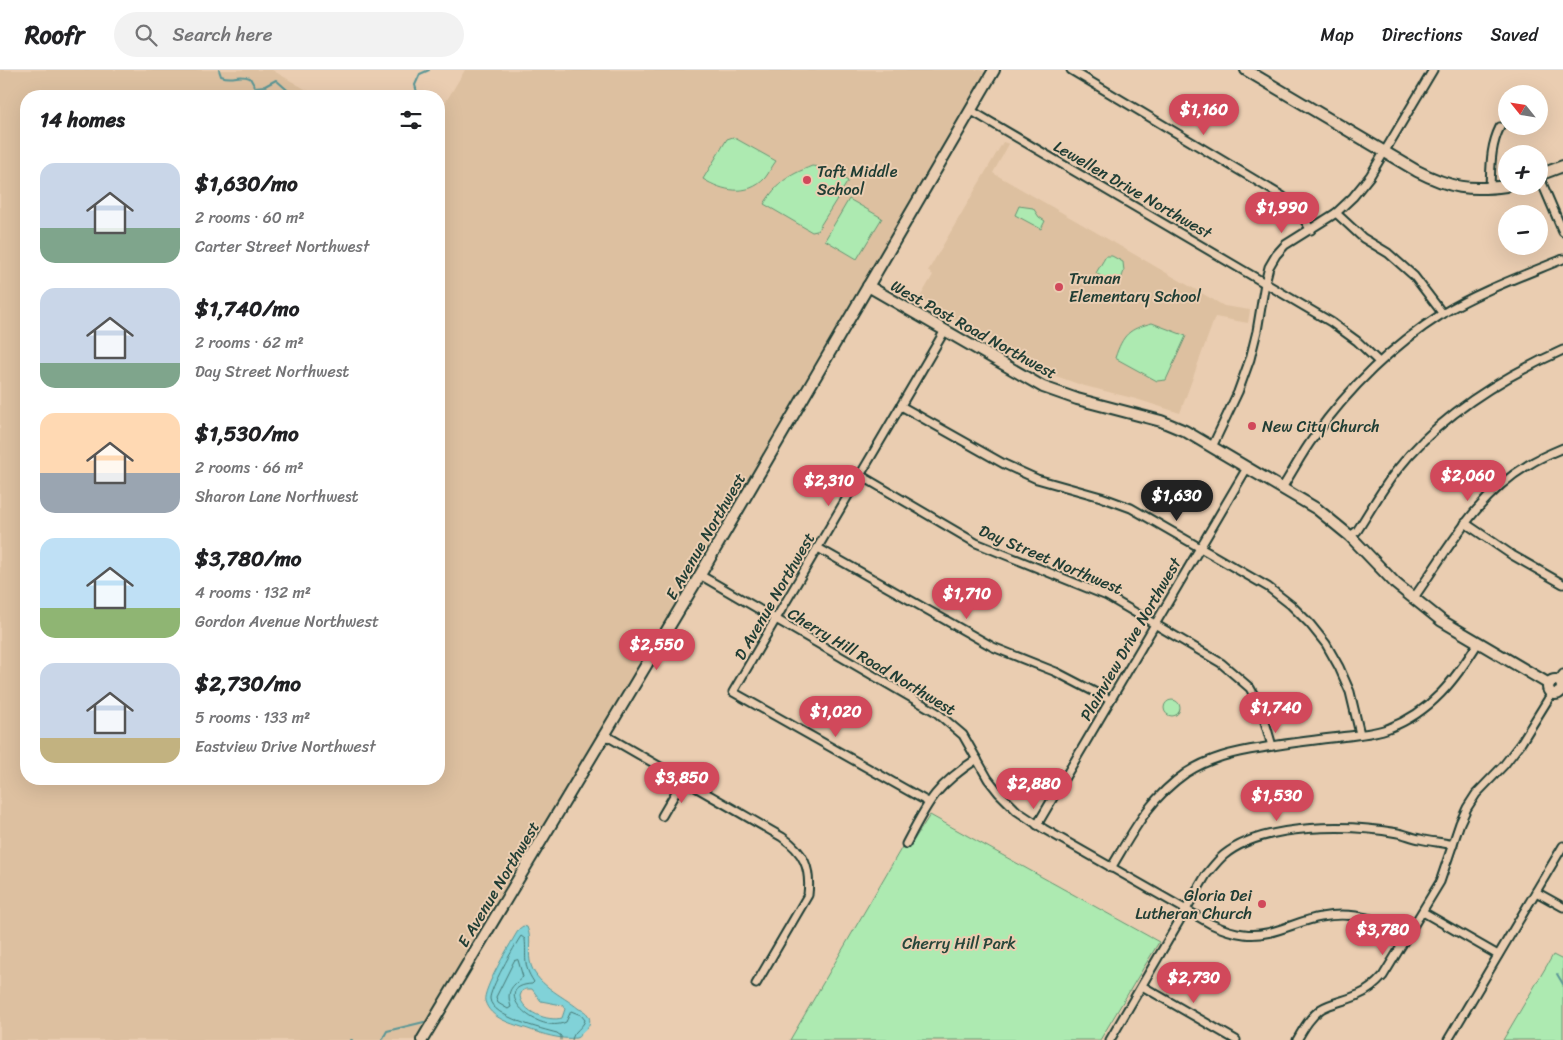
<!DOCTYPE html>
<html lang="en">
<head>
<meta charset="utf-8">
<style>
  body { margin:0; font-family:Sriracha,sans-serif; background:#f2f2f2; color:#202124; height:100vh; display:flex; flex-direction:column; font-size:19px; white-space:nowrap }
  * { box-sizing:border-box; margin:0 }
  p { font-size:16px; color:#757577 }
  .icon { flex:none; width:28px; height:28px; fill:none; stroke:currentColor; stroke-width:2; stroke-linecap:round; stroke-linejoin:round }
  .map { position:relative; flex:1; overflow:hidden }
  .panel { position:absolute; left:20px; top:20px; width:425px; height:695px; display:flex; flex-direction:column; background:#fff; border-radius:20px; box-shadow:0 5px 20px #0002 }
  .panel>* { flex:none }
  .needle { width:32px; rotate:300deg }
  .fabs { position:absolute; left:1498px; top:15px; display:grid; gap:10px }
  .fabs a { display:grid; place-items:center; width:50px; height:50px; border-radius:50%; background:#fff; box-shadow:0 5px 20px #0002; font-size:25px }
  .price { position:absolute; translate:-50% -42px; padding:0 11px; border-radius:18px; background:#d1495b; color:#fff; font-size:16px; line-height:32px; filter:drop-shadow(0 1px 2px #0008) }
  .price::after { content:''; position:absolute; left:50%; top:30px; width:15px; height:11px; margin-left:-8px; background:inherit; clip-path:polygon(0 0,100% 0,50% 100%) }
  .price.active { background:#222; color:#fff }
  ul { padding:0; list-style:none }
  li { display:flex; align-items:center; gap:15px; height:125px; padding:0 20px }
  li span { display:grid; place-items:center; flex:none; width:140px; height:100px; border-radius:15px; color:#555 }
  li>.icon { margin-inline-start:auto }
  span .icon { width:60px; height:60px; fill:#fffc; stroke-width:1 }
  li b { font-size:21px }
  h2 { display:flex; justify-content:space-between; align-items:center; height:60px; padding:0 20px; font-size:21px }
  header { display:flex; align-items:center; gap:30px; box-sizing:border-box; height:70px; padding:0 25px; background:#fff; border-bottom:1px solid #e0e0e0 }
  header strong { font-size:24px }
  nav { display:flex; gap:28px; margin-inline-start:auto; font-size:18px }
  .search { width:350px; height:45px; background:#f2f2f2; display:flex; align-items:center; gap:12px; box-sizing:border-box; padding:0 18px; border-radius:28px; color:#757577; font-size:19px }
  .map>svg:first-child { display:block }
  .built { fill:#ddc0a0 }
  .green { fill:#adeab1; stroke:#669472 }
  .water { fill:#81d2d8; stroke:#5a9696; fill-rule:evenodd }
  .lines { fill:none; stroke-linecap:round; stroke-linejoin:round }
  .shore { stroke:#467976; stroke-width:1 }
  .stream { stroke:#5a9696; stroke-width:2 }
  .street-casing { stroke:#1f3d34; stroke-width:11 }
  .secondary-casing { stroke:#1f3d34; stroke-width:14 }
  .street { stroke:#eacdb1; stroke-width:7 }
  .secondary { stroke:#eacdb1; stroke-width:10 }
  .poi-dot { fill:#d1495b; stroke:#eacdb1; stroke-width:2 }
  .labels { text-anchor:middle; stroke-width:4; stroke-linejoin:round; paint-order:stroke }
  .poi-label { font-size:16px; fill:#1f3d34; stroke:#eacdb1; text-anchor:start }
  .street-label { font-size:16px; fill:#1f3d34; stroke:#eacdb1 }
  .park-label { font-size:16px; fill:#26463a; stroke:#eacdb1 }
</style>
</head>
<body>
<header>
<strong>Roofr</strong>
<div class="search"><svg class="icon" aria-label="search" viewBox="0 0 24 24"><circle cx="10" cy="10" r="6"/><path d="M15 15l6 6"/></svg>Search here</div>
<nav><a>Map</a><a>Directions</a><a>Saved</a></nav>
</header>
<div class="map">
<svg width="1563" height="970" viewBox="0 0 1563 970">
  <rect width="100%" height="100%" fill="#eacdb1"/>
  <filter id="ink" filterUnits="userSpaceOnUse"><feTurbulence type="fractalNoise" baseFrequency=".02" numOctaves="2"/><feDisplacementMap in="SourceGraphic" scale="10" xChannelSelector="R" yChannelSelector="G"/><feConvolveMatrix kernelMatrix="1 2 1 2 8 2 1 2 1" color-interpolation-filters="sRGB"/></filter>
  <g filter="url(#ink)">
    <g class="built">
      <path d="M0,0H272L317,26H26V709H439V43L465,0H981L991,6L422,970H0Z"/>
      <path d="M1003,72L1009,74L993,103L1224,236L1250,240L1248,253L1215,247L1180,343L1136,329L1081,315L1042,301L919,229L933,205L928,201Z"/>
    </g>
    <g class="green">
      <path d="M733,67L776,91C772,96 769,103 765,108C748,127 722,121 703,109L727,69Z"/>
      <path d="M812,96L827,98L848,111L817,161L812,162L764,134C778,112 787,106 812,96Z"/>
      <path d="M849,129L882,148L857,189L825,170Z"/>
      <path d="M1019,136L1033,138L1039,147L1045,151L1041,159L1015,145Z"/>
      <path d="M1106,186H1112L1123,192L1124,201L1120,212L1115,215L1096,203Z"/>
      <path d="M1152,253L1186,266L1166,310L1157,311L1115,288C1123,264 1129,259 1152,253Z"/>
      <circle cx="1172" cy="638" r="8"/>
      <path d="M930,745L1159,872L1100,970H790L902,777L908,779Z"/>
      <path d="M1553,885L1563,890V970H1503Z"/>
    </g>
    <path class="water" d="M523,856L527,857C532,869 528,879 530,891C534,914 562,925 579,939C590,942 594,953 584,961C581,963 580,967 576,968C561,970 542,964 528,959C513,954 490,949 485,931C482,920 512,871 519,859ZM526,919H532L541,931L562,935L565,939L562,948C548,952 522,942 520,926L522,921Z"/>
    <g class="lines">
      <g class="shore">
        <path d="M518,890L523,907C511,917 506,921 511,937L508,939L498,933L496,927L514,891Z"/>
        <path d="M561,970V966L557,963C542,959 492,947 490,929C489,920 515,875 521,866L525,869C527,888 522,894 534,912L532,914C488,916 536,966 566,952L571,941L581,945L585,950C583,958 573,961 572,970"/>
      </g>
      <g class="stream">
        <path d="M219,0L221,6C235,11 237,3 250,8L255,17L265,16L276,10L294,26"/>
        <path d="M418,26L415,15L420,4L429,0"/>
        <path d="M1557,904L1563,914"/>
        <path d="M351,970H352"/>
        <path d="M382,970L387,961L424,952"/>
      </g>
      <g class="street-casing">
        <g id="street">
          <path d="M1071,0L1282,126L1297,139L1311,160"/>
          <path d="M970,40L1331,252L1357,271L1379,292"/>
          <path d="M1539,106L1563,162"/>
          <path d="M1490,118C1491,96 1490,77 1500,57"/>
          <path d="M1336,143L1363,168L1388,183L1414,206L1443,244"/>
          <path d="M901,336L1004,394L1037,409L1101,427L1131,438L1268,517L1291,535L1310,554L1326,574L1339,597L1350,622L1360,664"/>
          <path d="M1212,377L1238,322L1250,289L1257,261L1265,213L1269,197L1276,185L1285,175L1336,143L1353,127L1370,106L1433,0"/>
          <path d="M860,405L976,473L1107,526L1221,593L1250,618L1261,638L1272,676"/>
          <path d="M1282,418C1293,401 1302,383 1314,367C1349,318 1392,276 1442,244C1480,221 1522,206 1563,189"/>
          <path d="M1465,453L1512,485L1563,514"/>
          <path d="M1350,466L1357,461C1370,441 1382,419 1397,400C1440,345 1500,308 1563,280"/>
          <path d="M818,478L993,577L1056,602L1110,630"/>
          <path d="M700,505L936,642L963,665L988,709L999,723L1017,741L1044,759L1211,854C1222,859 1232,863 1244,864C1270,868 1296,851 1321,847C1353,841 1381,849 1409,865"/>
          <path d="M1413,529C1447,481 1476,426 1528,395C1539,388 1551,383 1563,378"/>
          <path d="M1559,611L1563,604"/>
          <path d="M605,665L782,767C804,782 811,798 808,825L756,914"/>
          <path d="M928,732L733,622L944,262"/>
          <path d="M662,746L683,710"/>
          <path d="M1037,755L1247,398"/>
          <path d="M906,774C928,732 935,716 977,689"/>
          <path d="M1111,798C1134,760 1149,729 1186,703C1209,688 1234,682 1261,678C1287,673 1314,670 1340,667C1356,665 1374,664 1389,658C1431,642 1455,610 1478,573"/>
          <path d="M1536,822L1563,837"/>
          <path d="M1423,842L1498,885"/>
          <path d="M1142,916L1236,970"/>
          <path d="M1110,970L1206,805C1212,798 1217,791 1224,785C1263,753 1350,754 1398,763C1405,764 1412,768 1420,769C1431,772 1442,772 1453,775"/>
          <path d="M1297,970C1304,958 1310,947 1321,939C1333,932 1346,931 1358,925C1368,921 1376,914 1383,906L1440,812L1460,753L1467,738L1476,724L1504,695L1521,673L1552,623"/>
          <path d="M1448,970L1563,776"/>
        </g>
      </g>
      <g class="secondary-casing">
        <g id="secondary">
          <path d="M1246,0L1417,101C1450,118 1470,121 1506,116"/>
          <path d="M1539,105L1563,96"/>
          <path d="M868,216L1043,317L1077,329L1161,351L1185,361L1212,377L1317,439L1350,466L1396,514L1442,551L1549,614"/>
          <circle cx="1555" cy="617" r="7"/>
          <path d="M422,970L700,505L994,0"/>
        </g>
      </g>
      <use href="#street" class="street"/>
      <use href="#secondary" class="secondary"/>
    </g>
  </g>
  <g class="poi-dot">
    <circle cx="807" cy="110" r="5"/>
    <circle cx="1059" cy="217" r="5"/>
    <circle cx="1252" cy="356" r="5"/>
    <circle cx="1262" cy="834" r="5"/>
  </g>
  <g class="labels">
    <g class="poi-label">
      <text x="817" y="107">Taft Middle<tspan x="817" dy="18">School</tspan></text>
      <text x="1069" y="214">Truman<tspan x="1069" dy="18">Elementary School</tspan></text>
      <text x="1262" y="362">New City Church</text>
      <text x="1252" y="831" text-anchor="end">Gloria Dei<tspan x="1252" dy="18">Lutheran Church</tspan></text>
    </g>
    <g class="street-label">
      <text transform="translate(1133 119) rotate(30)" y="6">Lewellen Drive Northwest</text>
      <text transform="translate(974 259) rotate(29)" y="6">West Post Road Northwest</text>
      <text transform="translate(705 466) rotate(-60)" y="6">E Avenue Northwest</text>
      <text transform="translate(1051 489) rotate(23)" y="6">Day Street Northwest</text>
      <text transform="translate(774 526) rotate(-60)" y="6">D Avenue Northwest</text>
      <text transform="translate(1130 569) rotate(-60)" y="6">Plainview Drive Northwest</text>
      <text transform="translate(872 591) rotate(31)" y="6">Cherry Hill Road Northwest</text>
      <text transform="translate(498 814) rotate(-59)" y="6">E Avenue Northwest</text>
    </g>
    <g class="park-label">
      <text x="959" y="879">Cherry Hill Park</text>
    </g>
  </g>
</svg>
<div class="fabs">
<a><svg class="needle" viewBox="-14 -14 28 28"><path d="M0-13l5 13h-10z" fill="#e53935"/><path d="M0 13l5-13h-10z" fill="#757577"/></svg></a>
<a>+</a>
<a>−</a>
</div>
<b class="price" style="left:1204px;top:66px">$1,160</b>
<b class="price" style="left:1282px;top:164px">$1,990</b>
<b class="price" style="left:1468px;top:432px">$2,060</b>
<b class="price" style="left:829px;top:437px">$2,310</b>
<b class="price active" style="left:1177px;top:452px">$1,630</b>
<b class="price" style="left:967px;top:550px">$1,710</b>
<b class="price" style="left:657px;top:601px">$2,550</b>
<b class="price" style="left:1276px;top:664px">$1,740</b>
<b class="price" style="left:836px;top:668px">$1,020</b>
<b class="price" style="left:682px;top:734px">$3,850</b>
<b class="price" style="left:1034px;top:740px">$2,880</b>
<b class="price" style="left:1277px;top:752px">$1,530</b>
<b class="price" style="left:1383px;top:886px">$3,780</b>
<b class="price" style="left:1194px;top:934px">$2,730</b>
<section class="panel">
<h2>14 homes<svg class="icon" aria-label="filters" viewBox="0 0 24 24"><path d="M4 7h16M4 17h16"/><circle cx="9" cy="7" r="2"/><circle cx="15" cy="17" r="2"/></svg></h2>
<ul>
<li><span style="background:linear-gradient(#c9d6e8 65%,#7fa58c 0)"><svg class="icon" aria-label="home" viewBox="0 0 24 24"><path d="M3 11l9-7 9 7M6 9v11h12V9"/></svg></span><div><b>$1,630/mo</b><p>2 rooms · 60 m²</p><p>Carter Street Northwest</p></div></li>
<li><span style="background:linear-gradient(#c9d6e8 75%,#7fa58c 0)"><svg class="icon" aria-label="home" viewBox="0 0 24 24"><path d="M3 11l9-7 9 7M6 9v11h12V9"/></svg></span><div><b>$1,740/mo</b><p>2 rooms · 62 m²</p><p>Day Street Northwest</p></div></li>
<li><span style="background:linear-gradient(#ffd9b3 60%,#9aa5b1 0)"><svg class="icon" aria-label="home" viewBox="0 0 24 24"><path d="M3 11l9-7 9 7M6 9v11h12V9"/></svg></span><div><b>$1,530/mo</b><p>2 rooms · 66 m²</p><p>Sharon Lane Northwest</p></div></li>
<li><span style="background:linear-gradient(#bfe0f5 70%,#8fb573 0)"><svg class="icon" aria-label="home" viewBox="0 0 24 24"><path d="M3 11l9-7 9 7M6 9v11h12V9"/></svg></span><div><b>$3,780/mo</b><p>4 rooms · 132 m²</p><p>Gordon Avenue Northwest</p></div></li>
<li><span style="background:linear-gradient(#c9d6e8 75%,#c2b280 0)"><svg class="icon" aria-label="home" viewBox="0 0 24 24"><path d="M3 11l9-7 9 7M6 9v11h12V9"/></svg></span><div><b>$2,730/mo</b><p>5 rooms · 133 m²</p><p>Eastview Drive Northwest</p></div></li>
</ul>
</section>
</div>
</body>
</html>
